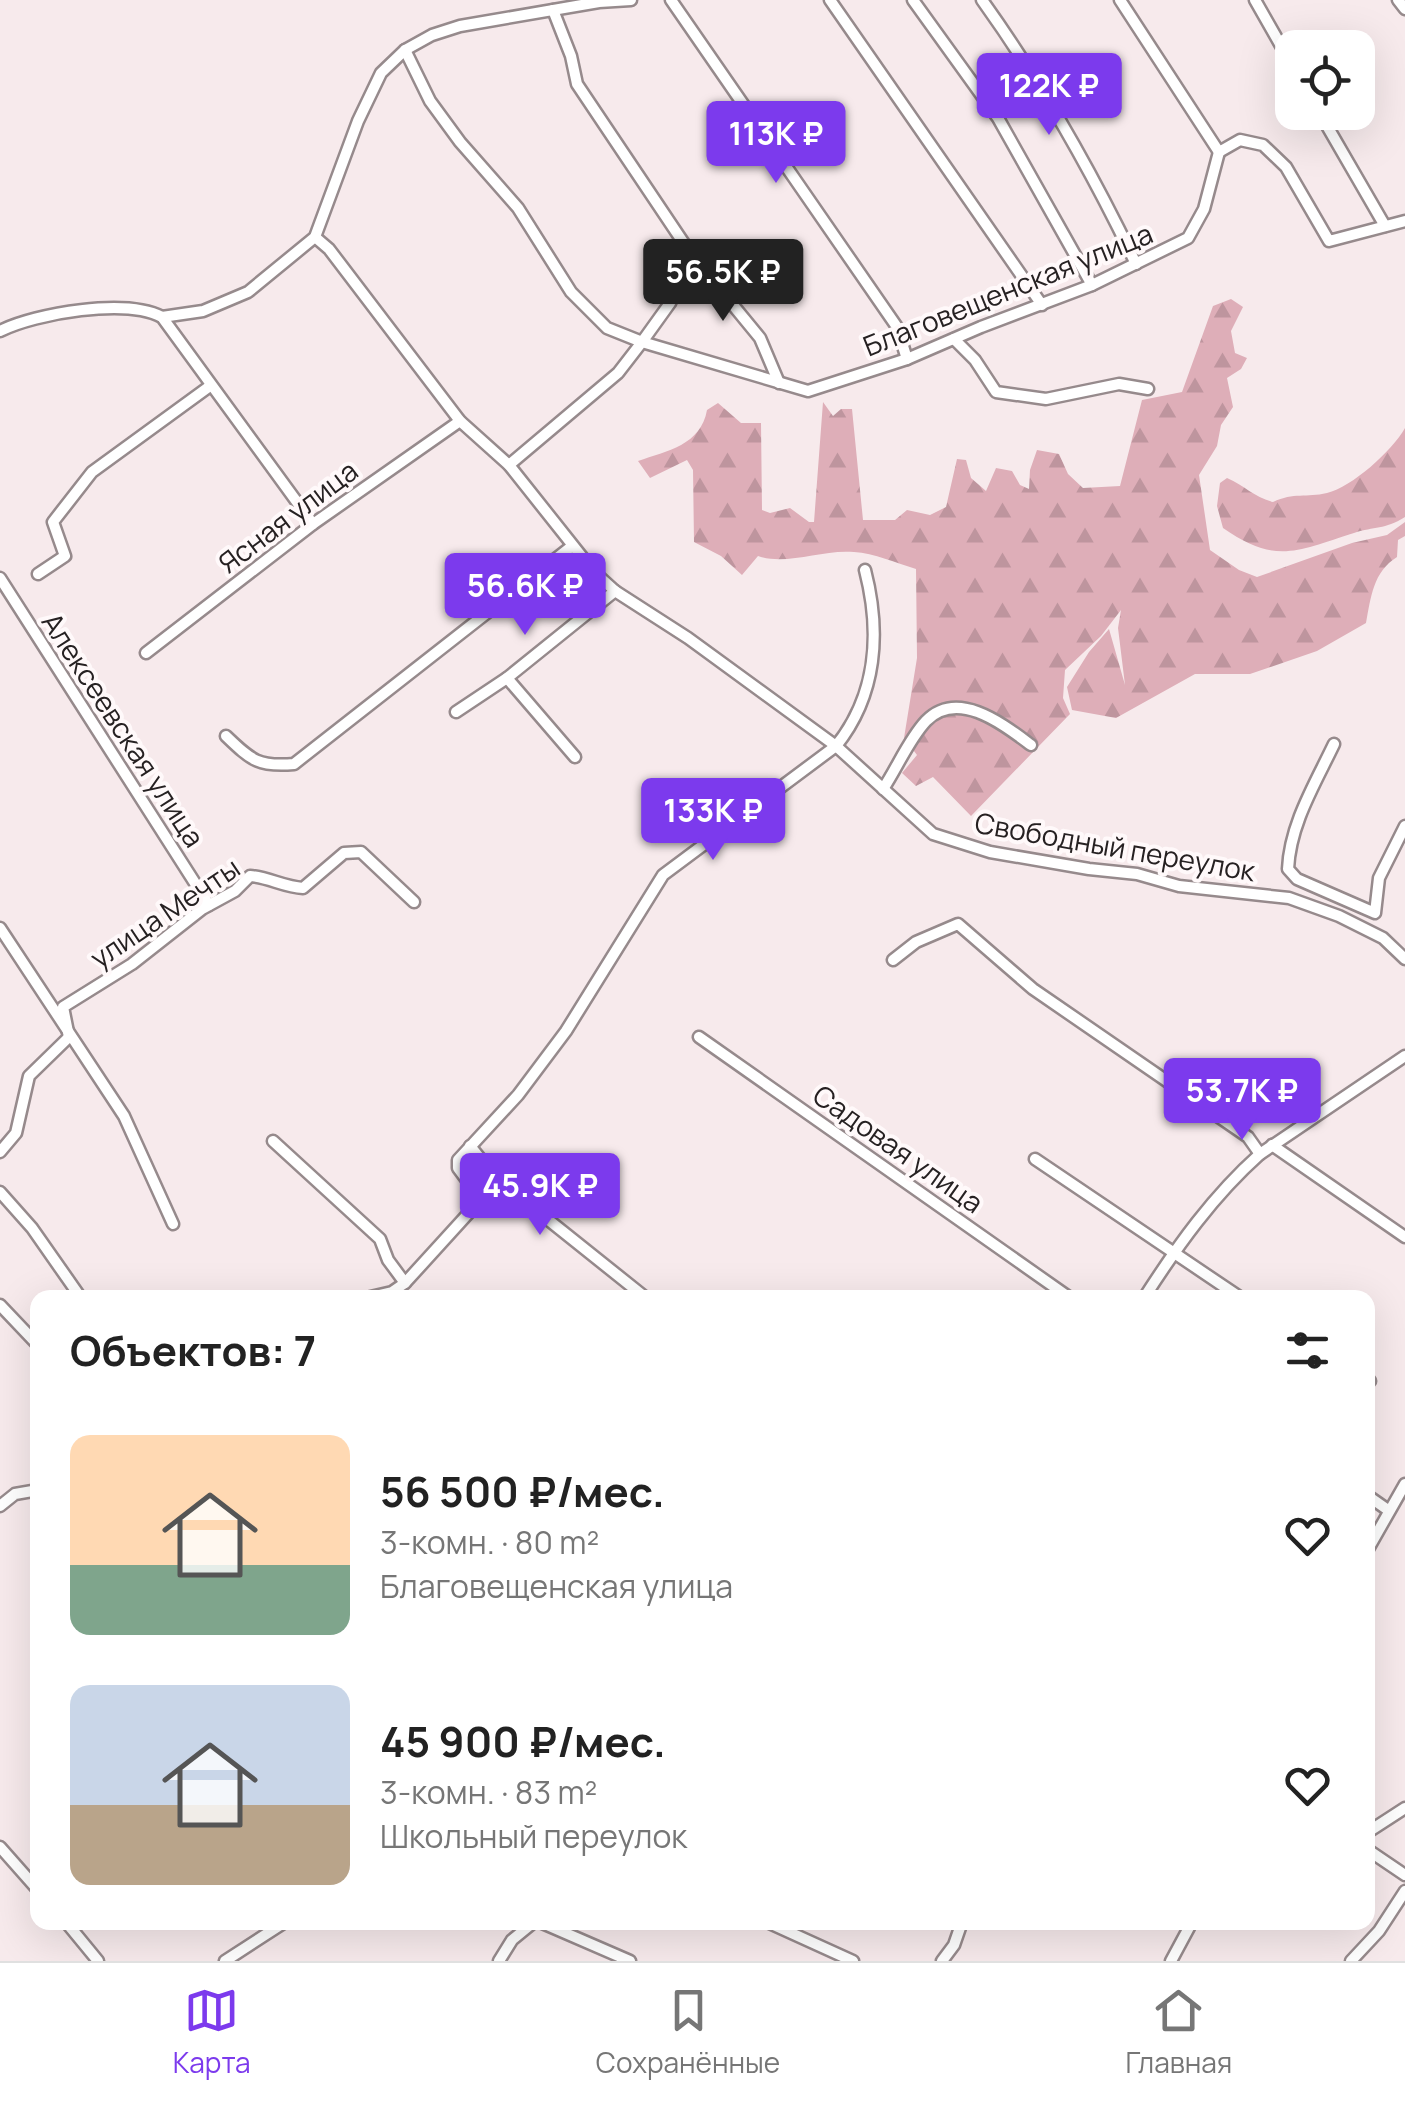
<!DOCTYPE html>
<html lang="ru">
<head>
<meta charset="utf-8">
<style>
  body { margin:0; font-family:Manrope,sans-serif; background:#f6f6f6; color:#222; height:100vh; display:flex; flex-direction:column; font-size:38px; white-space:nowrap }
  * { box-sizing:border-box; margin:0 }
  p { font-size:32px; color:#767676 }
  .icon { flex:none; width:55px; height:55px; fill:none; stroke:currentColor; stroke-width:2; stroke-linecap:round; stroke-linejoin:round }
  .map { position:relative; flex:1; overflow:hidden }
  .sheet { position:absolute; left:30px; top:1290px; width:1345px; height:640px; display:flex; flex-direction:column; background:#fff; border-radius:20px; box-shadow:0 10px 40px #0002 }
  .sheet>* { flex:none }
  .controls { position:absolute; left:1275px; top:30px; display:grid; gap:20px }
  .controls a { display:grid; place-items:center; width:100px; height:100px; border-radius:20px; background:#fff; box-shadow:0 10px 40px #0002; font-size:50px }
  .price { position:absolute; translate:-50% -85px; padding:0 22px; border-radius:10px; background:#7c3aed; color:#fff; font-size:32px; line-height:65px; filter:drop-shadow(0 2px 5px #0008) }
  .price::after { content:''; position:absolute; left:50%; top:60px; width:30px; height:22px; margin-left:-15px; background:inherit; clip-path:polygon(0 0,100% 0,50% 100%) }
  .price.selected { background:#222; color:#fff }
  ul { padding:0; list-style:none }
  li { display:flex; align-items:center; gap:30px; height:250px; padding:0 40px }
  li span { display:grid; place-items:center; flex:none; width:280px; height:200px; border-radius:20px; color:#555 }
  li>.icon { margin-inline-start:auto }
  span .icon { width:120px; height:120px; fill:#fffc; stroke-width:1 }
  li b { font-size:42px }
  h2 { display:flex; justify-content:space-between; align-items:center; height:120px; padding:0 40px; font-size:42px }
  .dock { display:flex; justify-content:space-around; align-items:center; height:140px; border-top:2px solid #e0e0e0; background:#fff; font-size:28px; color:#767676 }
  .dock a { display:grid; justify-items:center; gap:5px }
  .dock .selected { color:#7c3aed }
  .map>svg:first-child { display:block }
  .forest { fill:url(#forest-firs) }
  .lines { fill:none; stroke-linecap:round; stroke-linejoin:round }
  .minor-casing { stroke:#968a8c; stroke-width:15 }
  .minor { stroke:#fff; stroke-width:10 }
  .labels { text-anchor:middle; stroke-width:8; stroke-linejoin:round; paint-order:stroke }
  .street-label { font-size:28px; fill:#262122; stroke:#fff9fa }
</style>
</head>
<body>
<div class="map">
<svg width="1405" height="1961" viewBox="0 0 1405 1961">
  <defs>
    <pattern id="forest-firs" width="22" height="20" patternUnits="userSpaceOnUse" patternTransform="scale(2.5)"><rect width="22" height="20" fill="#deaeb8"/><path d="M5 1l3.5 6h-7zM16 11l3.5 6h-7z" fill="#be959e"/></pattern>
  </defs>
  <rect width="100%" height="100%" fill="#f7eaec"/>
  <g class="forest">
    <path d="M1231,299L1243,307L1231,331L1235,353L1247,358L1241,369L1227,378L1233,407L1221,425L1217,446L1199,475L1210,550L1239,570L1257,577L1352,543L1387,535L1405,522V536L1398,540L1397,557C1373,572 1371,597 1366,623L1317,651L1250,674H1195L1116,718L1072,710L1067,687L1089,652L1109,629L1125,685L1118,628L1121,610L1101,636L1065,670L1063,698L1070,714L971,816L933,777L916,786L902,773L917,755L904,738L917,658L916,569C896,563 874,553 854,552C822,549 787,566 758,556L742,575L721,556L694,542L693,470L687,460L650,478L638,461C667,451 701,445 707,410L718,403L741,423H761L762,510L770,513L790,508L809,522H814L823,402L833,416L841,409H852L863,520H895L907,510L930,515L946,507L957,459L966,460L971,478L986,491L996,468L1012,471L1020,485L1029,489L1030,470L1037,450L1059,454L1068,474L1083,488L1120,486L1142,400L1182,392L1213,306Z"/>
    <path d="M1405,428V517C1384,530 1375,526 1354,533C1297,551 1276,565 1223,528L1217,506L1220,483L1227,478C1245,486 1254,497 1273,502C1294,492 1306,498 1327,493C1352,487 1392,451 1405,428Z"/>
  </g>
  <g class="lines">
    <g class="minor-casing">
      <g id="minor">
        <path d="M671,0L897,327L907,359"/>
        <path d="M830,0L1042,305"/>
        <path d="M913,0L998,118L1092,285"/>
        <path d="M982,0C1043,85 1091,170 1136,264"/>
        <path d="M1120,0L1219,152"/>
        <path d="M1255,0L1292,65"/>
        <path d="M1398,0L1405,9"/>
        <path d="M553,10L571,56L577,84L691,254L760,338L779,383"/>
        <path d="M405,50L430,101L460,142L518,208L571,292L607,328L642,342L670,303L691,254"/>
        <path d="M1319,112L1385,226"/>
        <path d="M1219,152L1240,140L1263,145L1286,167L1329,241L1405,221"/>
        <path d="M315,237L329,249L460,421L509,465L594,572L615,591L688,638L836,746L933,834L990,852L1089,869L1137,874L1179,886L1289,898L1339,916L1383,938L1405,959"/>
        <path d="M162,317L203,311L248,292L315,237L358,121L381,73L405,50L432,35L460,26L599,2L631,0"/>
        <path d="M0,331C36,313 126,298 162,317L313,524"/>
        <path d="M954,339L975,360L996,392L1046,399L1119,384L1148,389"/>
        <path d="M509,465L618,373L642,342L808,391L907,359L981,327L1092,285L1188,238L1204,209L1219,152"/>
        <path d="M38,574L65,556L53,522L92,472L210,386"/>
        <path d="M0,578L209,905"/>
        <path d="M146,653L313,524L460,421"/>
        <path d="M507,678L575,757"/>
        <path d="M456,712L507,678L615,591"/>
        <path d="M226,736C252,761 259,767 294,764L571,547"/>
        <path d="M1334,744C1315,784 1290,824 1288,869L1297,879L1375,913L1379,878L1405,826"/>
        <path d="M883,789C897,768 909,739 926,721C958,688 1004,725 1031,745"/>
        <path d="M0,928L124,1116L173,1224"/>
        <path d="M893,960L916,942L958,924L1033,989L1248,1137L1260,1154"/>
        <path d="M69,1037L63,1007L132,964L202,909L235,891L250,876C268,877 284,887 303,888L344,853L361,852L414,902"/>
        <path d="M699,1037L1070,1298"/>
        <path d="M273,1141L380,1239L388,1260L405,1283"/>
        <path d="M1272,1145L1405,1237"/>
        <path d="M470,1146L496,1178L646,1298"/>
        <path d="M0,1152L16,1133L29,1076L69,1037"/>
        <path d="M1035,1159L1241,1298"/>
        <path d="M0,1192L32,1228L81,1298"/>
        <path d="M366,1298L392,1292L405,1283L476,1205L478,1195L458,1168V1160L518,1095L566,1031L663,875L836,746C877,695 881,632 865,570"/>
        <path d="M1144,1298C1178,1245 1213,1196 1260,1154L1405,1056"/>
        <path d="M0,1305L38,1345"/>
        <path d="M1368,1379L1370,1381"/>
        <path d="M1368,1496L1388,1510"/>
        <path d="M0,1506L15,1494L38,1490"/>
        <path d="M1368,1549L1405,1484"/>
        <path d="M1368,1832L1405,1808"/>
        <path d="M0,1847L38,1890"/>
        <path d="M1368,1850L1405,1875"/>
        <path d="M66,1922L98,1961"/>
        <path d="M540,1922L630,1961"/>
        <path d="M767,1922L853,1961"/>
        <path d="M225,1961L285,1922"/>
        <path d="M499,1961L512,1940L534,1922"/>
        <path d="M942,1961L954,1945L962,1922"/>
        <path d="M1171,1961L1192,1922"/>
        <path d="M1351,1961L1379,1931L1405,1891"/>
      </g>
    </g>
    <use href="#minor" class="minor"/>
  </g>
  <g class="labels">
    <g class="street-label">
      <text transform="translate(1008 290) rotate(-22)" y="10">Благовещенская улица</text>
      <text transform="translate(288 517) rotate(-37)" y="10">Ясная улица</text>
      <text transform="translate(123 730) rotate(57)" y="10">Алексеевская улица</text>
      <text transform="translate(1115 847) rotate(10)" y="10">Свободный переулок</text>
      <text transform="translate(165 913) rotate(-34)" y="10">улица Мечты</text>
      <text transform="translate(898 1149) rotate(35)" y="10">Садовая улица</text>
    </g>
  </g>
</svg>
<div class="controls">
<a><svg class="icon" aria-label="locate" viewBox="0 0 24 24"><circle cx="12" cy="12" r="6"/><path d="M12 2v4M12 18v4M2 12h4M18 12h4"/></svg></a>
</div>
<b class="price" style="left:1049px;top:138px">122K ₽</b>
<b class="price" style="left:776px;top:186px">113K ₽</b>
<b class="price selected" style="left:723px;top:324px">56.5K ₽</b>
<b class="price" style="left:525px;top:638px">56.6K ₽</b>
<b class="price" style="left:713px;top:863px">133K ₽</b>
<b class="price" style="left:1242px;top:1143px">53.7K ₽</b>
<b class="price" style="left:540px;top:1238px">45.9K ₽</b>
<section class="sheet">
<h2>Объектов: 7<svg class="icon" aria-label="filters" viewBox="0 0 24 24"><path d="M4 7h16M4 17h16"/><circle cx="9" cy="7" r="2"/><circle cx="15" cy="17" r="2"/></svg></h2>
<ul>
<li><span style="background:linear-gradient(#ffd9b3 65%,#7fa58c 0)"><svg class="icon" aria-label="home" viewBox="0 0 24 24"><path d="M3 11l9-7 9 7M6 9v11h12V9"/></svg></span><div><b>56 500 ₽/мес.</b><p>3-комн. · 80 m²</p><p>Благовещенская улица</p></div><svg class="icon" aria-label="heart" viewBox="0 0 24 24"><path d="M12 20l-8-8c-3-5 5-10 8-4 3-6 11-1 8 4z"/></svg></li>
<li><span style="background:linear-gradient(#c9d6e8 60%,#b9a48a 0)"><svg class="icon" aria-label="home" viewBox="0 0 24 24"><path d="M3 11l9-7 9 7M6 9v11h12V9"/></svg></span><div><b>45 900 ₽/мес.</b><p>3-комн. · 83 m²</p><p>Школьный переулок</p></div><svg class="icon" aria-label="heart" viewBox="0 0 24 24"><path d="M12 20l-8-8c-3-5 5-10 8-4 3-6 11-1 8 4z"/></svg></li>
</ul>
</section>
</div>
<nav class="dock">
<a class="selected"><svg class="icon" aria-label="map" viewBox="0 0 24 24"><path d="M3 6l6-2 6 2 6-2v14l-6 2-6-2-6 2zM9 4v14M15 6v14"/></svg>Карта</a>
<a><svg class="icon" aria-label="saved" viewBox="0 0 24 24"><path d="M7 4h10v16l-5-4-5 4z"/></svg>Сохранённые</a>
<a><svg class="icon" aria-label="home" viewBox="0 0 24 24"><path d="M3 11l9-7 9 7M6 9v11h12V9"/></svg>Главная</a>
</nav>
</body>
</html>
